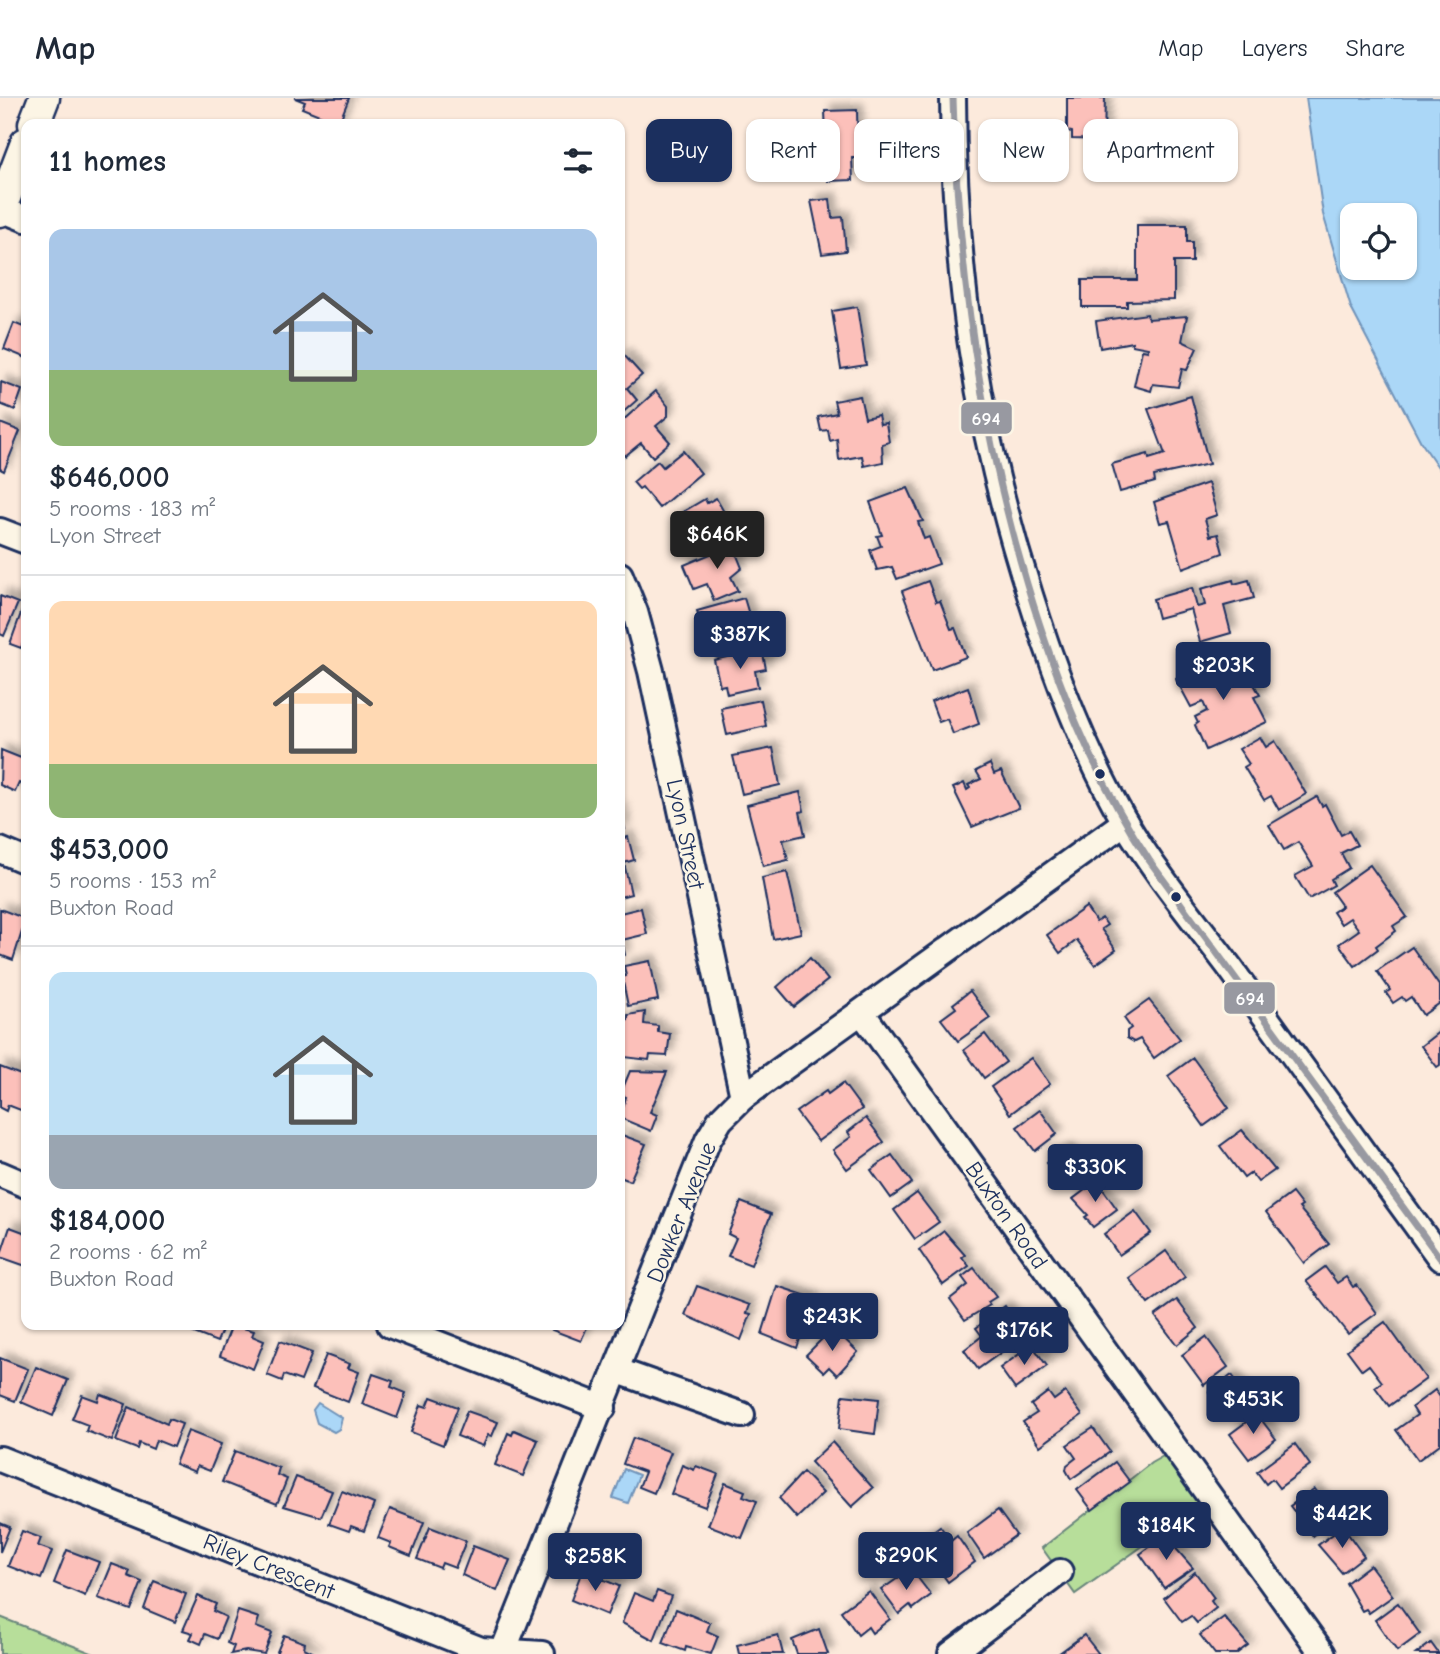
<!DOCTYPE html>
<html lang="en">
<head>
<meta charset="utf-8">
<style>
  body { margin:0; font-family:"Comic Neue",sans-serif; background:#f6f6f7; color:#1f2937; height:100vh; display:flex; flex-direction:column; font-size:26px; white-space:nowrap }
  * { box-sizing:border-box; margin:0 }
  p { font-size:23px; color:#747a83 }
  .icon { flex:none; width:38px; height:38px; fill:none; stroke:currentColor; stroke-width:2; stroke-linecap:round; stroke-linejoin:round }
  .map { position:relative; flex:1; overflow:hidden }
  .side { position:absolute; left:21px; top:21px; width:604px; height:1211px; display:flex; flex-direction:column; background:#fff; border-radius:14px; box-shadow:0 2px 5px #0004 }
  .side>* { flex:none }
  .hud { position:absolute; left:646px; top:21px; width:665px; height:63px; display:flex; gap:14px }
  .tools { position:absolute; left:1340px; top:105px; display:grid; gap:14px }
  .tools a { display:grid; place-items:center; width:77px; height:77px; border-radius:14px; background:#fff; box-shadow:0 2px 5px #0004; font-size:35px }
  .price { position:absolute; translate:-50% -60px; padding:0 16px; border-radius:7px; background:#1b2f5e; color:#fff; font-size:23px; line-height:46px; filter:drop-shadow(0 2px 4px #0008) }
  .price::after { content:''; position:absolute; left:50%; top:42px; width:21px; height:16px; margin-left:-10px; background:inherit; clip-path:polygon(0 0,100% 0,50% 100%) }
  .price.on { background:#222; color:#fff }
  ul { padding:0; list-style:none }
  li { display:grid; align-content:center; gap:14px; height:371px; padding:0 28px }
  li+li { border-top:2px solid #e0e1e3 }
  li span { display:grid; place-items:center; height:217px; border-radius:14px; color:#555 }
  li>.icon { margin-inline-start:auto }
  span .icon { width:126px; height:126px; fill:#fffc; stroke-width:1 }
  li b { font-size:30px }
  h2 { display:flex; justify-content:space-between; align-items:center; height:84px; padding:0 28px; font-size:30px }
  .chip { padding:0 24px; border-radius:14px; background:#fff; box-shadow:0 2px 5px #0004; font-size:24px; line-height:63px }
  .chip.on { background:#1b2f5e; color:#fff }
  header { display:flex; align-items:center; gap:42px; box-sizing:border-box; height:98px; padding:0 35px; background:#fff; border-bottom:2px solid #e0e1e3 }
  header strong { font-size:33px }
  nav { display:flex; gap:38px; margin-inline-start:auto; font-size:24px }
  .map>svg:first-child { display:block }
  .green { fill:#b7de9a; stroke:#69867c; stroke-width:2 }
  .water { fill:#abd7f7; stroke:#7194ba; stroke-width:2; fill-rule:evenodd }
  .building { fill:#fcc0ba; stroke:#1b2f5e; stroke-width:2; filter:url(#shadow) }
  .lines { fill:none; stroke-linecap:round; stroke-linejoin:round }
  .minor-casing { stroke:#1b2f5e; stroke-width:30 }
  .tertiary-casing { stroke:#1b2f5e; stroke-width:35 }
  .minor { stroke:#fcf5e5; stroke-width:24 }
  .tertiary { stroke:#fcf5e5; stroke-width:30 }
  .bus-1-casing { stroke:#fcf5e5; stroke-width:12 }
  .bus-1 { stroke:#9899a1; stroke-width:7 }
  .bus-dot { fill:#1b2f5e; stroke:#fcf5e5; stroke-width:2.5 }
  .labels { text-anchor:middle; stroke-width:5; stroke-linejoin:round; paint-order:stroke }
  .street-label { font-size:23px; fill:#1b2f5e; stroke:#fcf5e5 }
  .line-badge { stroke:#fcf5e5; stroke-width:2.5 }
  .badge-label { font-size:19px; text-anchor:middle; font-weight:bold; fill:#fff }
</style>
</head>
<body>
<header>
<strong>Map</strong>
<nav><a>Map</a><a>Layers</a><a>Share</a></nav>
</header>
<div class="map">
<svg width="1440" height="1556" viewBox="0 0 1440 1556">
  <defs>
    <filter id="shadow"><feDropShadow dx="6" dy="-6" stdDeviation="3.5" flood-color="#0004"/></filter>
  </defs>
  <rect width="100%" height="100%" fill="#fceadc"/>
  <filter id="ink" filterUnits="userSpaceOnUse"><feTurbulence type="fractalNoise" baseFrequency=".0143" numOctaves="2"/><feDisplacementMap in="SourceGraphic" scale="14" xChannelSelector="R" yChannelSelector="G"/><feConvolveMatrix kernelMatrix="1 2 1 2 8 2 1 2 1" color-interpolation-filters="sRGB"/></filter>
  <g filter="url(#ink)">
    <g class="green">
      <path d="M1174,1352L1209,1401L1075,1496L1042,1450L1151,1365Z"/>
      <path d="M0,1519L94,1556H0Z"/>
    </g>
    <g class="water">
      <path d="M1306,0H1440V372L1421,344L1351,210L1323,116ZM1353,117H1405V170H1353Z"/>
      <path d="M318,1305L342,1320L339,1331L334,1334L317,1325L313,1312Z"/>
      <path d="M624,1371L639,1377L628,1405L613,1400Z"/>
    </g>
    <g class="building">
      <path d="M295,0H349L339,25L302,10L305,4Z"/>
      <path d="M1067,0H1105L1104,42L1072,41V34L1067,33Z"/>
      <path d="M857,12L858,60H852L853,82L828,83L825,13Z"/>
      <path d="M830,101L832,120L843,119L846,153L822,156L811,103Z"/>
      <path d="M1137,127H1187V144H1192V164H1174V202L1127,203V209H1082V182H1137Z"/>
      <path d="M857,209L866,267L841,271L832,213Z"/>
      <path d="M1147,216L1148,221L1187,218L1182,243L1197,250L1187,272L1182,271L1178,289L1153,286L1151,293L1134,288L1142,252L1148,253V250L1132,247V244L1100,250L1096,223Z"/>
      <path d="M26,221V260L4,251L14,225L23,229Z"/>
      <path d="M623,256L642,277L627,290L637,302L620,317V259Z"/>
      <path d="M1,284L22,292L15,312L0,306Z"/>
      <path d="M656,293L668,308V318L656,328L670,344L653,359L641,345L625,358L620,351V325Z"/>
      <path d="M860,298L865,320L878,317L880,326L886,325L889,344L882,346L883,364L864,368L862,358L839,362L837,341L830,343L828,332L821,333L818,319L837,315L834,303Z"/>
      <path d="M1191,298L1209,366L1154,378L1155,384L1120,394L1112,366L1148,356L1149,361L1165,356L1148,311Z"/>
      <path d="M0,325L20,333L4,373L0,371Z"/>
      <path d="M683,353L701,375L659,410L642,389L639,391L633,384L658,363L663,369Z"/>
      <path d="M1208,385L1217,417L1205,421L1210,438L1218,436L1223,455L1183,470L1169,423L1160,425L1154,404Z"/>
      <path d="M908,390L923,423L918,424L924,441L929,439L939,466L897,481L892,469L877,472L870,452L881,448L877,438L882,437L870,404Z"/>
      <path d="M716,400L724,414L715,419L718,423L709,428L712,434L721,428L727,439L708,450L698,433L686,440L674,419L705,401L707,405Z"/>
      <path d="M744,442L747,450L736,455L742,470L731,479L738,493L714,503L707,486L694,491L684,467Z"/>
      <path d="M1233,482L1234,486L1249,482L1254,500L1224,508L1231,535L1200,544L1191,511L1158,520L1153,501L1192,490L1197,509L1205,507L1201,491Z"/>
      <path d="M928,483L936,504L940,503L951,531L955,530L966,559L932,572L902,493Z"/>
      <path d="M0,498L18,505L4,538L0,536Z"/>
      <path d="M744,500L750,520L728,526L732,541L707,548L697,513Z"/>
      <path d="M24,507L26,508V539L21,550L10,546Z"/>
      <path d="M762,551L766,571L755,573L758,589L727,596L725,587L720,588L714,562Z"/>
      <path d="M1241,563L1260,597L1254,599L1267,624L1206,652L1195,627L1198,625L1195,619L1207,613L1203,604L1191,609L1176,581L1199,571L1201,575L1224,565L1226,569Z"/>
      <path d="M968,589L979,626L953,636L947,621L939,624L931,603Z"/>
      <path d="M761,602L766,628L727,637L721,610Z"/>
      <path d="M1260,639L1266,649L1275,643L1306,696L1279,712L1271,698L1264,702L1244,669L1249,666L1239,651Z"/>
      <path d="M773,650L780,687L742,696L733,658Z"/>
      <path d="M1,652L26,662V688L19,685L15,694L0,687Z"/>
      <path d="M990,666L994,676L1001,673L1019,710L972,729L953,690L964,685L967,692L970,690L968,687L981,681L976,673Z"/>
      <path d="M800,694L804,713L800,714L805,737L783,742L788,762L763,768L747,707Z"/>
      <path d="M1317,699L1322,708L1325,706L1341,737L1349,733L1357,747L1341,755L1349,770L1331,781L1334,787L1309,801L1295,778L1313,768L1298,744L1284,752L1269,727Z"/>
      <path d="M620,709L625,731L620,732Z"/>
      <path d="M628,739L634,762L624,765L631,796L620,799V741Z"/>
      <path d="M1370,767L1407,819L1393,828L1396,833L1376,848L1378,851L1355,868L1339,846L1359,832L1350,820L1341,826L1333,814L1342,808L1332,794Z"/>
      <path d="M787,774L801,835L773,841L762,780Z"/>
      <path d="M1086,809L1096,824L1102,820L1107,827L1101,831L1116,852L1095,867L1077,842L1060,855L1047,837Z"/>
      <path d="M641,810L647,836L622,842L625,857L620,859V815Z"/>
      <path d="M0,811L26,821L13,862L0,857Z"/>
      <path d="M1412,849L1440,889V905L1423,917L1411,899L1405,903L1402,899L1393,905L1386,895L1390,892L1377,873Z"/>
      <path d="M810,860L828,882L794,909L777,889Z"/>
      <path d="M650,863L658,902L628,908L622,879L626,878L624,868Z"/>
      <path d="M970,893L990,920L958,943L941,921L956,910L953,906Z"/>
      <path d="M1149,902L1180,941L1154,960L1140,941L1134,944L1127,940V933L1131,930L1124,920Z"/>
      <path d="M645,914L644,926L658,928V934L670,936L667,958L650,957L649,962L624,959L626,943L620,942V922H628V917Z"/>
      <path d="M1440,933V967L1437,969L1421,948Z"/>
      <path d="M985,936L1006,964L984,980L964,952Z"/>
      <path d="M1031,960L1050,986L1010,1016L991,989Z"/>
      <path d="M1193,960L1229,1010L1204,1028L1168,978Z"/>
      <path d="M0,969L26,979V1004L23,1013L8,1007L6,1013L0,1010Z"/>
      <path d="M630,973L667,974L650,1014L657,1017L651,1033L620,1020L626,999L620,997Z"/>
      <path d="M843,985L862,1011L818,1043L796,1014L826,993L828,996Z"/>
      <path d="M1040,1012L1057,1036L1035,1053L1017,1029Z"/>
      <path d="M866,1020L884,1044L847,1071L833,1052L851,1039L848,1034Z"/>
      <path d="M1242,1032L1275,1072L1258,1084L1251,1075L1244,1080L1220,1048Z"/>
      <path d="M622,1037L646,1046L630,1083L620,1079Z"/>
      <path d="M1067,1051L1085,1076L1065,1090L1047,1065Z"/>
      <path d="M892,1057L912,1085L891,1100L871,1072Z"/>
      <path d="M1097,1083L1117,1111L1093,1129L1085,1119L1088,1117L1073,1101Z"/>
      <path d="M917,1095L939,1124L915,1141L894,1112Z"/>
      <path d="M1292,1095L1302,1108L1299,1110L1329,1146L1304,1165L1266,1114Z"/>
      <path d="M741,1104L771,1116L751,1167L728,1158L736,1140L728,1136Z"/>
      <path d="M1135,1113L1151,1135L1119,1157L1104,1136Z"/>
      <path d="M10,1129L26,1135V1168L0,1159Z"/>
      <path d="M944,1133L965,1157L962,1159L969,1168L943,1187L919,1152Z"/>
      <path d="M1166,1153L1185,1179L1148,1206L1129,1180Z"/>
      <path d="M1325,1169L1337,1185L1346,1179L1353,1189L1357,1187L1377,1215L1348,1236L1306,1183Z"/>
      <path d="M974,1170L996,1199L988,1204L990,1207L965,1222L950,1201L968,1187L962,1179Z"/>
      <path d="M697,1188L750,1207L747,1215L751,1216L741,1242L685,1217Z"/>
      <path d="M777,1188L813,1200L797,1250L762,1236Z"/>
      <path d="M1177,1202L1198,1230L1177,1247L1155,1218Z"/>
      <path d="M1005,1208L1019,1228L1015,1231L1021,1240L978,1271L964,1252L982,1238L976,1230Z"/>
      <path d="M1385,1224L1426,1281L1389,1308L1375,1289L1382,1284L1369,1267L1362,1272L1347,1252Z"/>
      <path d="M182,1227H224L217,1244L181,1230Z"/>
      <path d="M232,1227L254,1233L252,1238L264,1243L253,1271L220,1258Z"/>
      <path d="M554,1227H588L581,1243L552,1232Z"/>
      <path d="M833,1230L858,1254L837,1277L829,1269L824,1274L806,1257Z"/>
      <path d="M1206,1239L1228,1269L1204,1287L1182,1257Z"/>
      <path d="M280,1243L312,1255L301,1283L284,1277L282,1283L267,1277Z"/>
      <path d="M1032,1247L1047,1268L1015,1291L1000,1270Z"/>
      <path d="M326,1257L350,1266L348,1270L359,1274L348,1304L313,1290Z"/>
      <path d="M0,1260L28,1271L15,1303L0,1297Z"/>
      <path d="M36,1269L68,1282L53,1318L21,1304Z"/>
      <path d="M373,1276L393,1283L391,1289L406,1295L397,1320L362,1306Z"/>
      <path d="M1232,1277L1253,1306L1230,1322L1209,1294Z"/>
      <path d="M1435,1292L1440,1299V1346L1418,1362L1396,1332L1417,1317L1412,1309Z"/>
      <path d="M1048,1294L1054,1302L1065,1294L1082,1317L1040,1348L1023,1324L1037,1315L1031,1307Z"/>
      <path d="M100,1296L126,1306L112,1343L86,1333L88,1327L72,1321L82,1297L98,1303Z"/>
      <path d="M843,1297L879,1301L875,1336L839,1331Z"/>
      <path d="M431,1299L458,1309L443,1347L411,1334L421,1307L427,1309Z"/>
      <path d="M129,1309L167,1326L169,1321L182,1326L173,1349L156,1342L153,1351L139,1345L137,1351L116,1343Z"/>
      <path d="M467,1313L498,1324L492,1338L488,1337L483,1348L457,1338Z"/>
      <path d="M1257,1316L1276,1341L1249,1361L1230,1336Z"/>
      <path d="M1093,1330L1110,1354L1071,1381L1066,1372L1067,1367L1076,1360L1067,1347Z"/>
      <path d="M514,1332L538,1342L523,1378L495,1367L508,1335L512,1337Z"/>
      <path d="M188,1333L221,1346L210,1373L197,1368L195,1374L175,1366Z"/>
      <path d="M633,1340L671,1354L654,1395L639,1389L645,1374L623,1366Z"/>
      <path d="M832,1344L873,1390L852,1409L811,1364Z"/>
      <path d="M1295,1346L1310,1367L1279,1390L1272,1381L1266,1386L1257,1374Z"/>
      <path d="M235,1353L279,1370L277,1377L287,1381L277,1406L222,1384Z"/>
      <path d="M1115,1364L1130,1384L1092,1412L1077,1392Z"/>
      <path d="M682,1367L694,1372L696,1368L718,1376L705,1409L671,1396Z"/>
      <path d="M803,1374L823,1395L797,1420L779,1400Z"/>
      <path d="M296,1379L332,1393L321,1419L284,1408Z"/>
      <path d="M725,1385L745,1393L743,1398L757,1403L742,1440L708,1427Z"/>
      <path d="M1314,1391L1336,1420L1313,1438L1290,1408Z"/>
      <path d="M342,1393L374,1406L364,1433L351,1428L349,1433L329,1426Z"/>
      <path d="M390,1411L424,1424L411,1458L389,1449L391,1445L378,1440Z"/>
      <path d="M998,1412L1016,1437L984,1460L967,1435Z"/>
      <path d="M0,1425L10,1429L0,1454Z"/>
      <path d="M940,1428L951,1443L957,1438L975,1464L948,1484L919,1444Z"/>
      <path d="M430,1429L466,1443L455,1470L442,1465L440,1470L417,1461Z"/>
      <path d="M1343,1429L1364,1458L1342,1475L1318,1447Z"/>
      <path d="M22,1433L41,1440L38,1448L52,1453L41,1481L8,1468Z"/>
      <path d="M1165,1438L1193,1470L1164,1490L1140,1456Z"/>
      <path d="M473,1448L510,1462L497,1493L462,1477Z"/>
      <path d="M67,1452L99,1464L85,1498L54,1485Z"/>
      <path d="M112,1466L130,1473L128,1478L142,1484L131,1512L98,1500Z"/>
      <path d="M1370,1467L1393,1498L1369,1515L1366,1511L1362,1513L1346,1485Z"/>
      <path d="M911,1471L931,1497L913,1511L910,1507L899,1516L881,1492Z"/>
      <path d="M582,1473L619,1488L607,1517L571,1502Z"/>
      <path d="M1195,1474L1214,1500L1211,1503L1216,1510L1197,1525L1191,1518L1182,1524L1164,1500Z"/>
      <path d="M154,1483L186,1496L175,1524L144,1511Z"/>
      <path d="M657,1493L671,1498L654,1542L622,1525L634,1495L653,1503Z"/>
      <path d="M869,1493L890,1521L872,1535L868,1529L858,1537L841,1513Z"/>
      <path d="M198,1498L216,1506L213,1513L226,1519L217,1541L205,1536L201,1546L190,1541L193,1535L183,1532Z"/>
      <path d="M1398,1505L1420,1536L1397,1553L1375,1522Z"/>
      <path d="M676,1511L710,1525L707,1533L718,1538L711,1556L686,1549L685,1553L663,1545Z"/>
      <path d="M238,1513L259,1520L256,1529L272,1535L264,1556L246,1553L231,1556L234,1548L227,1545Z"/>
      <path d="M1224,1519L1248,1547L1236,1556H1215L1200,1537Z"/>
      <path d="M819,1531L828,1556H797L792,1542Z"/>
      <path d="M284,1537L305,1545L304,1550L316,1556H276Z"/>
      <path d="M778,1537L783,1556H739L737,1547Z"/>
      <path d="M1084,1537L1099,1556H1058Z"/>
      <path d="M1431,1545L1439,1556H1416Z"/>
    </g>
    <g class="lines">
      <g class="minor-casing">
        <g id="minor">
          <path d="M953,0C954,177 976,328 1030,497C1054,574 1084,654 1125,724C1155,775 1195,823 1231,871C1300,967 1370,1064 1440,1160"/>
          <path d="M1,111L26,121"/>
          <path d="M0,433L26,443"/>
          <path d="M620,477L635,514L651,573L743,999"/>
          <path d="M0,752L26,763"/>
          <path d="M863,916L1323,1556"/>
          <path d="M0,1076L26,1087"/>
          <path d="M390,1227L603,1310"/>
          <path d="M618,1273L742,1317"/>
          <path d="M0,1361L481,1552L542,1556"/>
          <path d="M502,1556L708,1042L720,1022L743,999L1125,724"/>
          <path d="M951,1556L1060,1474"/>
        </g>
      </g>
      <g class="tertiary-casing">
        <g id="tertiary">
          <path d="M34,26L44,0"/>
          <path d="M0,113L26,45"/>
        </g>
      </g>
      <use href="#minor" class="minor"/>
      <use href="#tertiary" class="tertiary"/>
      <g class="bus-1-casing">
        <path id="bus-1" d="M953,0C957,167 979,326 1027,486C1056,583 1093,677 1149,762L1440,1160"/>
      </g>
      <use href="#bus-1" class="bus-1"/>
    </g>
  </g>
  <g class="bus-dot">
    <circle cx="1100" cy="676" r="6"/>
    <circle cx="1176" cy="799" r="6"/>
  </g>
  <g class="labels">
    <g class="street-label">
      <text transform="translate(686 736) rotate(78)" y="8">Lyon Street</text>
      <text transform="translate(681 1114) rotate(-68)" y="8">Dowker Avenue</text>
      <text transform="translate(1007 1117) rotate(55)" y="8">Buxton Road</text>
      <text transform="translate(269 1468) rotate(22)" y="8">Riley Crescent</text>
    </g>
  </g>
  <g class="line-badge">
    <rect x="960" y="303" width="53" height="34" rx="7" fill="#9899a1"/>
    <rect x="1223" y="883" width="53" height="34" rx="7" fill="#9899a1"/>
  </g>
  <g class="badge-label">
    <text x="986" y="327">694</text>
    <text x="1250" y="907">694</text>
  </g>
</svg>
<div class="tools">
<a><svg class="icon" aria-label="locate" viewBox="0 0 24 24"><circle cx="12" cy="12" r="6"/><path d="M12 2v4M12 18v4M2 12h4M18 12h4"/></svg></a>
</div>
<b class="price on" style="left:717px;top:473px">$646K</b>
<b class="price" style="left:740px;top:573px">$387K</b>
<b class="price" style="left:1223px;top:604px">$203K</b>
<b class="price" style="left:1095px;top:1106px">$330K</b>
<b class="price" style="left:832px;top:1255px">$243K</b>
<b class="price" style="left:1024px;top:1269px">$176K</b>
<b class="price" style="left:1253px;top:1338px">$453K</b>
<b class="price" style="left:1342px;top:1452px">$442K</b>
<b class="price" style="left:1166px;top:1464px">$184K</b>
<b class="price" style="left:906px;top:1494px">$290K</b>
<b class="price" style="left:595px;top:1495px">$258K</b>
<div class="hud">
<a class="chip on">Buy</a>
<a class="chip">Rent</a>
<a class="chip">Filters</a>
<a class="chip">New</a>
<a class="chip">Apartment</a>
</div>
<section class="side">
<h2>11 homes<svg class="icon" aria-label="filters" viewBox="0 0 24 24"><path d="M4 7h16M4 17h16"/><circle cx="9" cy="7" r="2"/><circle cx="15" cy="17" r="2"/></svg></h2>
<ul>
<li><span style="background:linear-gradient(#a9c7e8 65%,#8fb573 0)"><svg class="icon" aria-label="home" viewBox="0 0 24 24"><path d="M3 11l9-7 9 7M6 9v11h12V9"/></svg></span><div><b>$646,000</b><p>5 rooms · 183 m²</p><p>Lyon Street</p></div></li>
<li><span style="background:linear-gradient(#ffd9b3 75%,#8fb573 0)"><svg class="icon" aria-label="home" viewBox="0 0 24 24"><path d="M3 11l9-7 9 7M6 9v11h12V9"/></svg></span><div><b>$453,000</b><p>5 rooms · 153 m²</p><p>Buxton Road</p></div></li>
<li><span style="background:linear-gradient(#bfe0f5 75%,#9aa5b1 0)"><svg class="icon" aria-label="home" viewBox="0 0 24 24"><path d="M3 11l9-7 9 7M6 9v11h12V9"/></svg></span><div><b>$184,000</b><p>2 rooms · 62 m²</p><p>Buxton Road</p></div></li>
</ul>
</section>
</div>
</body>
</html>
